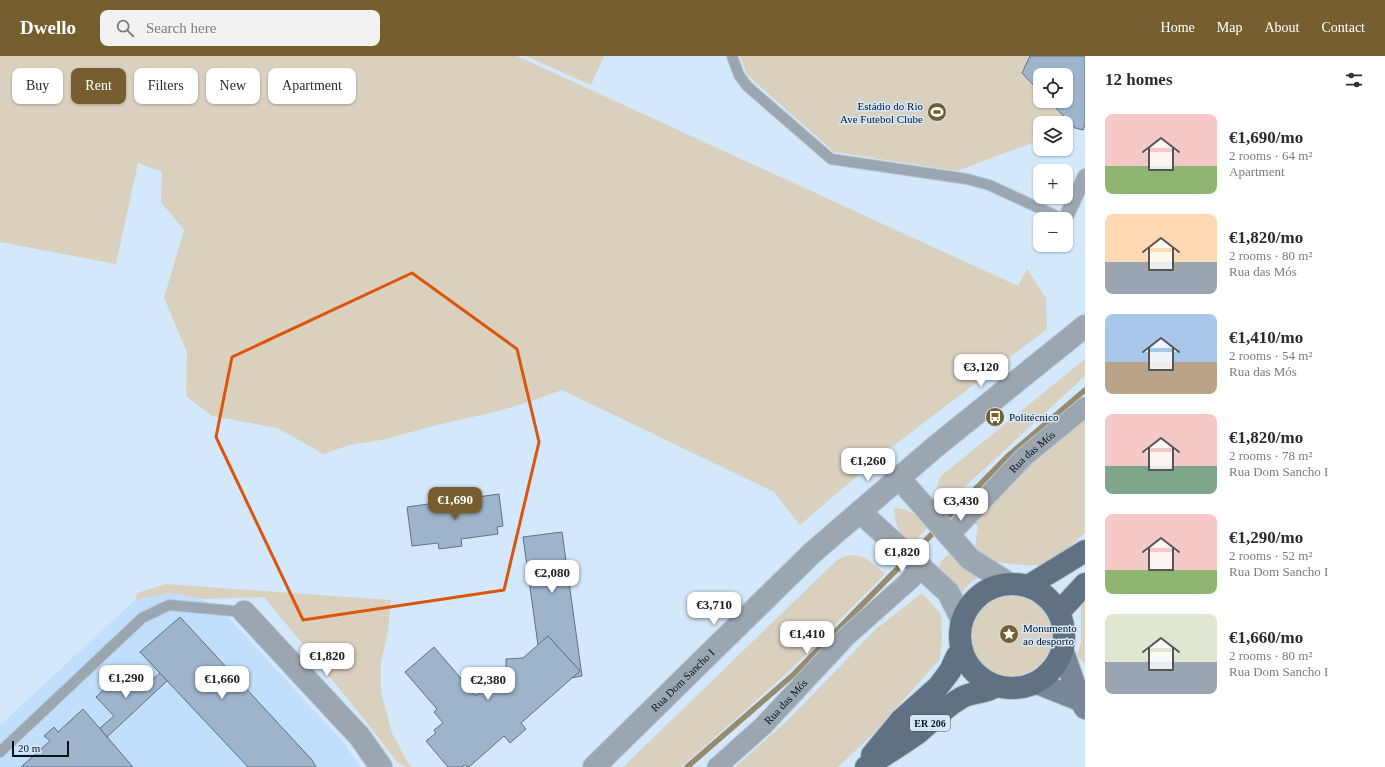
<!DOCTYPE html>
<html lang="en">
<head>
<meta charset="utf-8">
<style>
  body { margin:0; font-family:"Times New Roman",serif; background:#f2f2f3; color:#2b2b33; height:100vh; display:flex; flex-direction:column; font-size:15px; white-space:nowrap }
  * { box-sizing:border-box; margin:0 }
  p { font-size:13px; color:#7c7c81 }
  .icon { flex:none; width:22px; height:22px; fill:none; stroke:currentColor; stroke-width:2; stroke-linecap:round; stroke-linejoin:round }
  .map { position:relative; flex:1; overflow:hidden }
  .side { display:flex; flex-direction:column; background:#fff; width:300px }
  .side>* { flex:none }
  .hud { position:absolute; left:12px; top:12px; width:380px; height:36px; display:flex; gap:8px }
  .buttons { position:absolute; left:1033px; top:12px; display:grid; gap:8px }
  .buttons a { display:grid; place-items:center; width:40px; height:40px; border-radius:8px; background:#fff; box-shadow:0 1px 3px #0004; font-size:20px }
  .scale { position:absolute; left:12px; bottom:10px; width:57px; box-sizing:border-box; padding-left:4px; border:2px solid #0a121a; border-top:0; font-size:11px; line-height:14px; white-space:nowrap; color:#0a121a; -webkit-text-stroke:3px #d4e8fb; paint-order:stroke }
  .price { position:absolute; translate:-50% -34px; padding:0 9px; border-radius:8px; background:#fff; color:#222; font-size:13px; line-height:26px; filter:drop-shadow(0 1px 2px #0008) }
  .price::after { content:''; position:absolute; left:50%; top:24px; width:12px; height:9px; margin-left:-6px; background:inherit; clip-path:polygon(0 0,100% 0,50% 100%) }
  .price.on { background:#765e2e; color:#fff }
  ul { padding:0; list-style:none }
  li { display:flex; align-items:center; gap:12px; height:100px; padding:0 20px }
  li span { display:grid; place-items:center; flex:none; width:112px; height:80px; border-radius:8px; color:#555 }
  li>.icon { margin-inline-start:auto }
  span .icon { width:48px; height:48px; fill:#fffc; stroke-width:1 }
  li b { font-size:17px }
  h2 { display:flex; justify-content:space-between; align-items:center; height:48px; padding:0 20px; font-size:17px }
  .chip { padding:0 14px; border-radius:8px; background:#fff; box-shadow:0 1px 3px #0004; font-size:14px; line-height:36px }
  .chip.on { background:#765e2e; color:#fff }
  header { display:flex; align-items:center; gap:24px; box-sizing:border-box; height:56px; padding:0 20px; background:#765e2e; color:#fff }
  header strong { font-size:19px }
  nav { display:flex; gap:22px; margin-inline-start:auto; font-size:14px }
  .search { width:280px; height:36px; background:#f2f2f3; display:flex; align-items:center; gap:10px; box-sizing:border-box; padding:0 14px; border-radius:8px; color:#7c7c81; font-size:15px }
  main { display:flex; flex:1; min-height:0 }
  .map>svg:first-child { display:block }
  .built { fill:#c1dffc }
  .green { fill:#dad0be; fill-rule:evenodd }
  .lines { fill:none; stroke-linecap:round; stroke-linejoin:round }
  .stream { stroke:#988a6d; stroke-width:5.5 }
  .building { fill:#9db4cb; stroke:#5d7387 }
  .service-casing { stroke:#b4c6d7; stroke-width:12 }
  .pedestrian-casing { stroke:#b4c6d7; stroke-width:16 }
  .minor-casing { stroke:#b4c6d7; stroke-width:21 }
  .tertiary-casing { stroke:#b4c6d7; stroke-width:24 }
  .secondary-casing { stroke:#b4c6d7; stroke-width:24 }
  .primary-casing { stroke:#b4c6d7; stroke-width:24 }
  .service { stroke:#9ca6b0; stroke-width:10 }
  .pedestrian { stroke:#9ca6b0; stroke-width:14 }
  .minor { stroke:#9ca6b0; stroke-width:19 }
  .tertiary { stroke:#9ca6b0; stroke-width:22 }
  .secondary { stroke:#788796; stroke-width:22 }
  .primary { stroke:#5f7183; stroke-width:22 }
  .marked { fill:none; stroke:#dd550d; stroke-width:3; stroke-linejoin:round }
  .labels { text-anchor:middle; stroke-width:3; stroke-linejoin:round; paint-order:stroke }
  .shield { fill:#d4e8fb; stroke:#47525e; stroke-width:1 }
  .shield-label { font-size:10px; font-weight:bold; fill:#0a121a }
  .poi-label { font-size:11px; fill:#0a121a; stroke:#d4e8fb; text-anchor:start }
  .street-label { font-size:11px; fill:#0a121a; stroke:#d4e8fb }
</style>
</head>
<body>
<header>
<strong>Dwello</strong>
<div class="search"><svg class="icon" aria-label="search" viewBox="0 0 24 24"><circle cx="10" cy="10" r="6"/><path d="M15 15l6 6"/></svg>Search here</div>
<nav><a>Home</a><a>Map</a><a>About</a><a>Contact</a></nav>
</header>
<main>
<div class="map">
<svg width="1085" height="711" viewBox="0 0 1085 711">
  <rect width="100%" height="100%" fill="#d4e8fb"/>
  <path class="built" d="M170,537L202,543L228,561L343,686L360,711H0V669L135,544Z"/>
  <g class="green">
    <path d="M0,0H517L1018,230L1027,213L1046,242L1047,273L879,401L800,469L774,436L562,334L529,346L495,356L441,368L382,384L349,389L324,398L277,372L212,360L186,340L187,296L164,242L184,174L161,146L162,116L138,107L116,208L0,186Z"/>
    <path d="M526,0H604L591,29Z"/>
    <path d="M740,0H1085V69L1083,74L1075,72L1066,75V67H1040V84L957,115L834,96L747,19ZM1040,19H1066V45H1040Z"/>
    <path d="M1085,303V320L946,448C934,439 936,432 941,420Z"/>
    <path d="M1085,360V477C1074,486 1060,502 1046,508C1037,511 993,508 985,502C981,499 978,493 975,490L978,470L973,466L1026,408Z"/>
    <path d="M894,452C910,453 917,459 927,472L913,487C897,477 896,471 894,452Z"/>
    <path d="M856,499L867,503L885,518L791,613L737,662L681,711H623L837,504L845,500Z"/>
    <path d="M948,499L957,500L982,520L971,526L961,537C949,526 927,513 948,499Z"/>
    <path d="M166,528L391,544L388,575L381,607V636L392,677L408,707L412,711H406L398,707L360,658L264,541L202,543L170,537L135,544L137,537Z"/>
    <circle cx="1011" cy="578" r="42"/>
    <path d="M922,537L941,558L942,583L940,603L872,679L838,711H735L789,663L876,573Z"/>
    <path d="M1085,544V608L1077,600L1081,587V550Z"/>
  </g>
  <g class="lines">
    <g class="stream">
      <path d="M943,466L1009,399L1085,334"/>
      <path d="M912,498L937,473"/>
      <path d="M687,711L794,618L906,504"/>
    </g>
  </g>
  <g class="building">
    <path d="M1030,0H1085V69L1083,74L1075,72L1049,45H1066V19H1040V36L1022,17Z"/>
    <path d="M499,438L503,470L497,471L498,478L461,483L462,490L439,493L438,487L412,490L407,451Z"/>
    <path d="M562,476L582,620L571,622L580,615L548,580L538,589L523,481Z"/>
    <path d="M180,561L312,704L316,711H248L140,596Z"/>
    <path d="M548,580L580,615L521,667L526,673L510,687L504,680L469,711L464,709L462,711H448L426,685L436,677L434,674L443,667L434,656L437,653L405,616L434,591L476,640L506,614V603L523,602Z"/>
    <path d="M124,615L141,633L160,617L167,625L107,681L100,672L114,660L96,641Z"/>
    <path d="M83,653L133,711H21L50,685L44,680L54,671L58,676Z"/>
  </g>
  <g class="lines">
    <g class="service-casing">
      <g id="service">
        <path d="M732,0L739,19L747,30L831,103L967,123L989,129L1063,163"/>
        <path d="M0,696L142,562L169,549L244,556"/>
      </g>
    </g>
    <g class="pedestrian-casing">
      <path id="pedestrian" d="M1065,163L1085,120"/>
    </g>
    <g class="minor-casing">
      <g id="minor">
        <path id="s1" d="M950,479L1024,401L1085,351"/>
        <path id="s2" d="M717,711L763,670L846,581L911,523L921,512"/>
      </g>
    </g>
    <g class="tertiary-casing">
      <g id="tertiary">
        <path d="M899,422L970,503L1008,527"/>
        <path d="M860,456L948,536L962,564"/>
        <path d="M244,556L360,681L381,711"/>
        <path id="s3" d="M594,711L812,497L935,391L1085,270"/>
      </g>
    </g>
    <g class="secondary-casing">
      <g id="secondary">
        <path d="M1063,596L1080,644L1085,652"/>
        <path d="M1037,627L1080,644"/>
      </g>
    </g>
    <g class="primary-casing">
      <g id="primary">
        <circle cx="1012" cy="580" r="52"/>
        <path d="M1028,530L1085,495"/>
        <path d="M1059,556L1085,528"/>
        <path d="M872,699L901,664L938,631L950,615L957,600L962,594"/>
        <path d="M866,711C883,700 901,689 918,677C932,665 945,651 961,642C972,635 986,638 996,630"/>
      </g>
    </g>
    <use href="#service" class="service"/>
    <use href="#pedestrian" class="pedestrian"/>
    <use href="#minor" class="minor"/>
    <use href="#tertiary" class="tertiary"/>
    <use href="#secondary" class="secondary"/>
    <use href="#primary" class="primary"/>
  </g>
  <path class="marked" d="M412,217L517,293L539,386L504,534L303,564L216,381L232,301Z"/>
  <defs>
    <g id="stadium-disc" transform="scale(1)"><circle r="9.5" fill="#765e2e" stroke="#d4e8fb"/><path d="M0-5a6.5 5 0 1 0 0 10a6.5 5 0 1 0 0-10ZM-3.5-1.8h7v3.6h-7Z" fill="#fff"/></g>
    <g id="bus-disc" transform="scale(1)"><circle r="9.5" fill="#765e2e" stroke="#d4e8fb"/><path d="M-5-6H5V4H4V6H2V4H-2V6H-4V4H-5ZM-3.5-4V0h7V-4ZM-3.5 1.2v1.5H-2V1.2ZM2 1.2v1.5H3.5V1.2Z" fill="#fff"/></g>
    <g id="sight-disc" transform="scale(1)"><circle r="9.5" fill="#765e2e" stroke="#d4e8fb"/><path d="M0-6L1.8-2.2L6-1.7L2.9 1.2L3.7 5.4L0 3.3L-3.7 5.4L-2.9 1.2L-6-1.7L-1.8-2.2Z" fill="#fff"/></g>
  </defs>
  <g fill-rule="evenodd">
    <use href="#stadium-disc" x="937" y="56"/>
    <use href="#bus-disc" x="995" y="361"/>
    <use href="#sight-disc" x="1009" y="578"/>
  </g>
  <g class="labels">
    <rect class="shield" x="910" y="659" width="40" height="16" rx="3"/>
    <g class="shield-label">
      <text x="930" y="671">ER 206</text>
    </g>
    <g class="poi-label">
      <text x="923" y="54" text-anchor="end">Estádio do Rio<tspan x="923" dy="13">Ave Futebol Clube</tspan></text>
      <text x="1009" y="365">Politécnico</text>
      <text x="1023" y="576">Monumento<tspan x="1023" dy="13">ao desporto</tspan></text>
    </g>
    <g class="street-label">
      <text dy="4" stroke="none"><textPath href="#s1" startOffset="117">Rua das Mós</textPath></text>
      <text dy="4" stroke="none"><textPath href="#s3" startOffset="124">Rua Dom Sancho I</textPath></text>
      <text dy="4" stroke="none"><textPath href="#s2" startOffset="95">Rua das Mós</textPath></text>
    </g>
  </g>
</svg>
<div class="buttons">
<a><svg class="icon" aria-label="locate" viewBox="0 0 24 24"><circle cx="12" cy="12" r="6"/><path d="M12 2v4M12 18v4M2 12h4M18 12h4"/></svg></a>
<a><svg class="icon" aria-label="layers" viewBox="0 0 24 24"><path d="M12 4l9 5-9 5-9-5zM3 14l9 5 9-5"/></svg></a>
<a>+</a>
<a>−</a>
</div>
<div class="scale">20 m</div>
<b class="price" style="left:981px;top:332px">€3,120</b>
<b class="price" style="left:868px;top:426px">€1,260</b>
<b class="price on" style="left:455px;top:465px">€1,690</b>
<b class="price" style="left:961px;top:466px">€3,430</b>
<b class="price" style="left:902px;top:517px">€1,820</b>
<b class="price" style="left:552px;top:538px">€2,080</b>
<b class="price" style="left:714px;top:570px">€3,710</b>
<b class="price" style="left:807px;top:599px">€1,410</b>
<b class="price" style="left:327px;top:621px">€1,820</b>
<b class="price" style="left:126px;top:643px">€1,290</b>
<b class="price" style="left:222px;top:644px">€1,660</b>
<b class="price" style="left:488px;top:645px">€2,380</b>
<div class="hud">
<a class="chip">Buy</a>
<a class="chip on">Rent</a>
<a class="chip">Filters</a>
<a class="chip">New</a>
<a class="chip">Apartment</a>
</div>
</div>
<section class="side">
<h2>12 homes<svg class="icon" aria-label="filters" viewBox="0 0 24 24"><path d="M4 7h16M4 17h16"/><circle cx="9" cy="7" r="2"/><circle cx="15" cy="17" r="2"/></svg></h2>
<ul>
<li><span style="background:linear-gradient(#f6c9c9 65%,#8fb573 0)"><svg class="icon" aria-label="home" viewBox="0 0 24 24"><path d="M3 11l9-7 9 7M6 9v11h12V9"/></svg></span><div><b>€1,690/mo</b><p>2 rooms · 64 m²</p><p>Apartment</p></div></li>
<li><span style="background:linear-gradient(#ffd9b3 60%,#9aa5b1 0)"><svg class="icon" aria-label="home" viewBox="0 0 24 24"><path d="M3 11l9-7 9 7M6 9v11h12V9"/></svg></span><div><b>€1,820/mo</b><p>2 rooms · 80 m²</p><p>Rua das Mós</p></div></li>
<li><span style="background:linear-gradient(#a9c7e8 60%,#b9a48a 0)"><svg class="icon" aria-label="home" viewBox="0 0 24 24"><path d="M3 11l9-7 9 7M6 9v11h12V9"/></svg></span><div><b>€1,410/mo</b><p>2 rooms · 54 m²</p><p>Rua das Mós</p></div></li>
<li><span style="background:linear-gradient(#f6c9c9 65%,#7fa58c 0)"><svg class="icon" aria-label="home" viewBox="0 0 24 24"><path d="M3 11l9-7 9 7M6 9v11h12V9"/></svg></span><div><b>€1,820/mo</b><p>2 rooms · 78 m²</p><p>Rua Dom Sancho I</p></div></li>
<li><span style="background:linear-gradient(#f6c9c9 70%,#8fb573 0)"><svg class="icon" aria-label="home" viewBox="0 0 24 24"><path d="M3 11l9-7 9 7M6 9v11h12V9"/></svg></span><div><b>€1,290/mo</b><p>2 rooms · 52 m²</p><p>Rua Dom Sancho I</p></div></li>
<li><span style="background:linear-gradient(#dfe7d0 60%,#9aa5b1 0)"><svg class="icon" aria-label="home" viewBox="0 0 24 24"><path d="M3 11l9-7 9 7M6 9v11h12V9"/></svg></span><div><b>€1,660/mo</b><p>2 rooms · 80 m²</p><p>Rua Dom Sancho I</p></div></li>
</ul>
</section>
</main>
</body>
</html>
